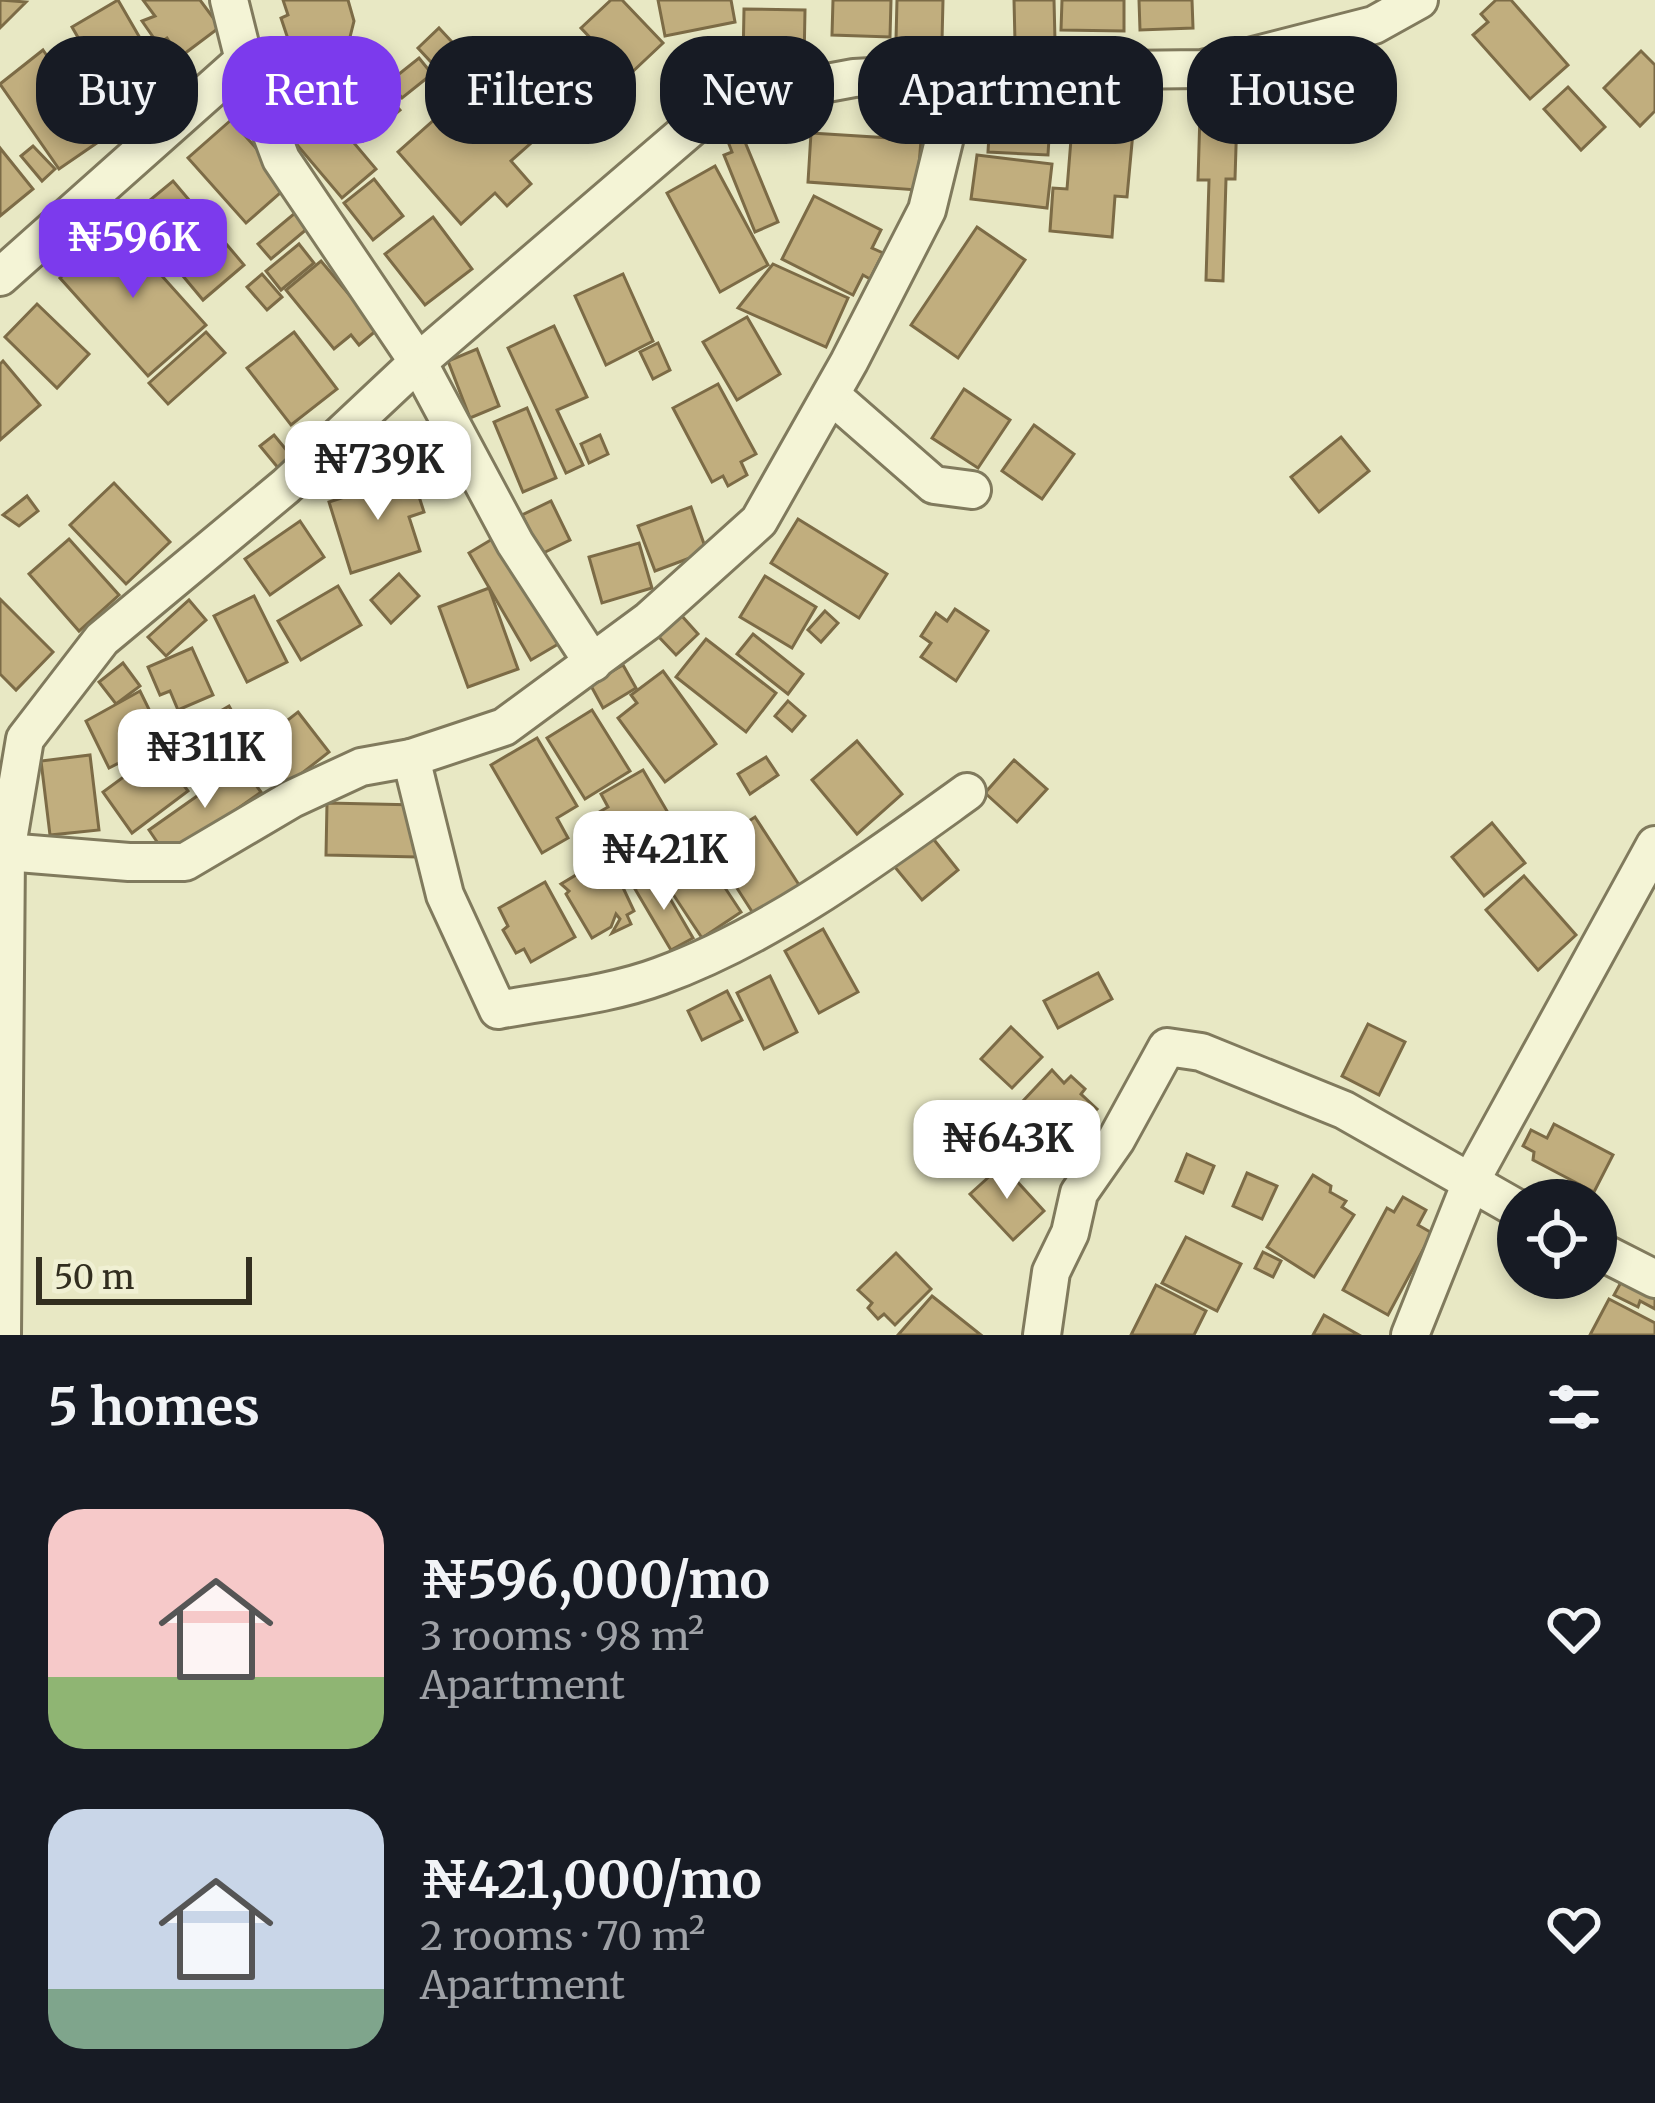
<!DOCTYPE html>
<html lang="en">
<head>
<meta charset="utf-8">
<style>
  body { margin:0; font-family:Merriweather,serif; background:#242831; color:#f1f3f6; height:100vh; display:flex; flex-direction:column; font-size:45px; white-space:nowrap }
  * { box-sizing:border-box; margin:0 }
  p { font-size:39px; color:#9ea1a6 }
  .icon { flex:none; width:66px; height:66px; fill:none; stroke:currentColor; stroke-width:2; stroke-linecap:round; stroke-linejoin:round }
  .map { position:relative; height:1335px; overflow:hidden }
  .side { display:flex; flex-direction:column; background:#171b24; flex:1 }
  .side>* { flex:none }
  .hud { position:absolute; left:36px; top:36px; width:1584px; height:108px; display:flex; gap:24px }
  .controls { position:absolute; left:1497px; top:1179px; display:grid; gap:24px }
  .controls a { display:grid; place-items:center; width:120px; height:120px; border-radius:50%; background:#171b24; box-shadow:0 6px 18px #0003; font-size:60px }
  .scale { position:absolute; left:36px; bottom:30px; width:216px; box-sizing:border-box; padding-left:12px; border:6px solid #322e1f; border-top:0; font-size:33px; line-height:42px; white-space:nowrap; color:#322e1f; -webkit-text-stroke:9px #f0f0d3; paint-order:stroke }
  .price { position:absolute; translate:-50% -102px; padding:0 27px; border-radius:24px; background:#fff; color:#222; font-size:39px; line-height:78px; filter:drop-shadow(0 3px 6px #0008) }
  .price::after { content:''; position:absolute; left:50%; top:72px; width:36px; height:27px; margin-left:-18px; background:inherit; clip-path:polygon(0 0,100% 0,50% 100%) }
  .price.selected { background:#7c3aed; color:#fff }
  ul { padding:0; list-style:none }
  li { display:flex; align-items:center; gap:36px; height:300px; padding:0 48px }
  li span { display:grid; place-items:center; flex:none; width:336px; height:240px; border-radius:36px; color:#555 }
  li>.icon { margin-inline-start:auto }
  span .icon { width:144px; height:144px; fill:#fffc; stroke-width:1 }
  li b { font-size:51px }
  h2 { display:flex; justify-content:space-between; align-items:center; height:144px; padding:0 48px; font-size:51px }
  .tag { padding:0 42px; border-radius:48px; background:#171b24; box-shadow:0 6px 18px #0003; font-size:42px; line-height:108px }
  .tag.selected { background:#7c3aed; color:#fff }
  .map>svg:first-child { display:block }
  .building { fill:#c1ae7e; stroke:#7c6b46; stroke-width:3 }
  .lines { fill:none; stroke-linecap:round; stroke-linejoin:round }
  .minor-casing { stroke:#807a5d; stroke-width:42 }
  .minor { stroke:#f4f4d6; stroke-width:36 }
</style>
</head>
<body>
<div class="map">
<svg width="1655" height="1335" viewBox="0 0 1655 1335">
  <rect width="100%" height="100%" fill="#e8e8c4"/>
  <g class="building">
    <path d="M0,0L26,2L0,28Z"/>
    <path d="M118,0L170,90L124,117L72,27Z"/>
    <path d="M143,0H200L220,27L180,57L167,38L158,44L142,21L155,16Z"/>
    <path d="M283,0H348L354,21L349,41L313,58L290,45L281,18L288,15Z"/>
    <path d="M611,0H622L663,43L627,77L581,28Z"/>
    <path d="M658,0H731L735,22L665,36Z"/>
    <path d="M833,0H891L890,37L832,35Z"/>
    <path d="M897,0H943L942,41L896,40Z"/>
    <path d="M1014,0H1054L1055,41L1015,42Z"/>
    <path d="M1062,0H1124V31L1061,30Z"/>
    <path d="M1139,0H1192L1193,28L1140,30Z"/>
    <path d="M1496,0H1511L1568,65L1530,99L1473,35L1488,22L1481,14Z"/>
    <path d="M744,9L805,10L804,63L743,62Z"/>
    <path d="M439,28L465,56L444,76L418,48Z"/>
    <path d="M43,50L104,138L59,169L0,84Z"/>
    <path d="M1641,51L1655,65V111L1640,126L1604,88Z"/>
    <path d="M419,58L432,74L402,98L389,82Z"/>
    <path d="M499,62L521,87L499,106L531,143L511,161L531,184L507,206L495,193L461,224L398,152Z"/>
    <path d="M360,63L400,110L363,141L323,95Z"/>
    <path d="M305,85L376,169L342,198L287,133L296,126L280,106Z"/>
    <path d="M1568,87L1605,127L1581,150L1544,109Z"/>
    <path d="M991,101L1051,104L1048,155L988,152Z"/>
    <path d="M1200,114L1237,115L1235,179H1226L1223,281L1206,280L1209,180H1198Z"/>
    <path d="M231,120L289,185L246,223L188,158Z"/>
    <path d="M738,125L778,222L755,232L724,155L732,152L724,131Z"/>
    <path d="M1072,127L1133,132L1127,197L1115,196L1112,237L1050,231L1053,188L1067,189Z"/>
    <path d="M811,133L921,140L917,190L808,182Z"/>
    <path d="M33,146L55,169L42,181L21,156Z"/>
    <path d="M0,148L33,189L0,216Z"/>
    <path d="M977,155L1052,164L1047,208L971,199Z"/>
    <path d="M715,166L768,265L720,292L667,193Z"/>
    <path d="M374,179L403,216L373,240L344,203Z"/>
    <path d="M173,181L244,265L203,300L132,215Z"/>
    <path d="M814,196L881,230L872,248L883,253L870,279L863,275L853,295L782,259Z"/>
    <path d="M301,208L314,223L271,259L258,244Z"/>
    <path d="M433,217L472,269L425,305L385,254Z"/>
    <path d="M117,226L206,325L148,376L60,278Z"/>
    <path d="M977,227L1025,260L958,358L911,325Z"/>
    <path d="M299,244L314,263L281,290L266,271Z"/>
    <path d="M321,261L378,329L359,345L351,335L334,349L286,290Z"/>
    <path d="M773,264L848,298L826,347L738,308Z"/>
    <path d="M262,274L282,297L267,310L247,287Z"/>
    <path d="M623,274L653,341L606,365L575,296Z"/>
    <path d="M37,304L89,354L57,388L5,337Z"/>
    <path d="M747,317L780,374L737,400L703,342Z"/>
    <path d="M554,326L587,397L557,410L583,465L566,473L508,348Z"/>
    <path d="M206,332L225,353L168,404L149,383Z"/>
    <path d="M294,332L337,389L291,425L247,368Z"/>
    <path d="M658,343L670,370L653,379L640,352Z"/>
    <path d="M477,349L499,406L470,418L448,361Z"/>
    <path d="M3,361L40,405L0,440V364Z"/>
    <path d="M718,384L756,454L741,462L747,475L728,486L723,476L712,482L673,408Z"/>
    <path d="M964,389L1010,420L978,468L932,438Z"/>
    <path d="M527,408L556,478L523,492L494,422Z"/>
    <path d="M1034,425L1074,454L1042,499L1002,471Z"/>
    <path d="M274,435L293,458L279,469L260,446Z"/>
    <path d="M600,435L608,454L589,463L581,444Z"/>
    <path d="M1341,437L1369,471L1319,512L1291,477Z"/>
    <path d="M412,475L424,512L409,517L420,551L351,573L329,502Z"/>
    <path d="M114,483L170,542L126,584L70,525Z"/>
    <path d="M27,496L38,511L19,526L3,515Z"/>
    <path d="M551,501L570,540L541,554L522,515Z"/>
    <path d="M691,507L709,558L689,566L687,559L655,571L638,526Z"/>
    <path d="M798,519L887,574L859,618L771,563Z"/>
    <path d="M300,521L324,557L270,595L245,559Z"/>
    <path d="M499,535L560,643L531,660L469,553Z"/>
    <path d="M69,539L119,595L79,631L29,574Z"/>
    <path d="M639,543L652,588L602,603L589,557Z"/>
    <path d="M399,574L419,596L391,623L371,600Z"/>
    <path d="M765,576L816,607L792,648L740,617Z"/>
    <path d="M338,586L361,625L301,660L278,621Z"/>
    <path d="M489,588L518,669L468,687L439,607Z"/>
    <path d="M254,596L287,662L247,682L214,616Z"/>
    <path d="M0,599L53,652L16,690L0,674Z"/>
    <path d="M189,600L206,620L166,656L148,637Z"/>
    <path d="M955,609L988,631L956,681L921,657L931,643L921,636L936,613L947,621Z"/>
    <path d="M825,611L838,623L821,642L808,630Z"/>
    <path d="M681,615L698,634L676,655L658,636Z"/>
    <path d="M753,634L803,674L788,694L737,654Z"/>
    <path d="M706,639L776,693L746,732L676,677Z"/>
    <path d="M192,648L213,695L178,710L170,691L160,695L148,667Z"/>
    <path d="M123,663L140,686L116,704L99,682Z"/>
    <path d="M623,665L636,688L603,708L590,684Z"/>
    <path d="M663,671L716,744L665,782L618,718L637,703L631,695Z"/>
    <path d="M140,691L164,740L109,768L86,721Z"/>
    <path d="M788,701L805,716L792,731L775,716Z"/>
    <path d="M229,706L253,749L193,783L169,741Z"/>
    <path d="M592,710L630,771L585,799L547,738Z"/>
    <path d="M298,712L329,752L283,788L252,748Z"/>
    <path d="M537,738L577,806L557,818L568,838L542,853L491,765Z"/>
    <path d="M857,741L902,794L857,834L812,780Z"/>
    <path d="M159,751L188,791L132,833L103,792Z"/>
    <path d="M90,755L99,830L50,835L41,761Z"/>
    <path d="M766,757L778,775L750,794L738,774Z"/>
    <path d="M1014,760L1047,789L1017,822L985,793Z"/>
    <path d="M241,765L261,792L168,858L149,830Z"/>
    <path d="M643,770L671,818L615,850L594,815L608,807L601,794Z"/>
    <path d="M327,803L418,805V857L326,855Z"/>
    <path d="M755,817L803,891L758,921L710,846Z"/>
    <path d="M675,820L694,851L635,885L617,854Z"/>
    <path d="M1492,823L1525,863L1484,896L1452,857Z"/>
    <path d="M931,836L958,870L922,900L894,866Z"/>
    <path d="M700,850L741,912L702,938L661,876Z"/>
    <path d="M611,862L634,911L627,915L631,924L612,933L620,919L616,914L611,927L592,938L566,894L569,891L561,884L591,866L595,870Z"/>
    <path d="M657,876L693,938L671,950L635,889Z"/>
    <path d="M1524,876L1576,935L1538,970L1486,910Z"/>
    <path d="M545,882L575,937L531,962L524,949L516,953L503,930L508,926L499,908Z"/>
    <path d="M823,929L858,992L819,1013L785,951Z"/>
    <path d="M1098,973L1112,999L1058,1028L1044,1001Z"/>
    <path d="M770,976L797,1032L764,1049L737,993Z"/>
    <path d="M727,991L742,1020L702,1040L688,1011Z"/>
    <path d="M1368,1024L1405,1042L1379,1095L1342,1076Z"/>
    <path d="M1011,1027L1042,1057L1012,1088L981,1059Z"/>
    <path d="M1052,1070L1064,1083L1071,1076L1085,1089L1081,1094L1097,1109L1050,1160L1006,1119Z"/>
    <path d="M1554,1124L1613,1155L1594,1192L1533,1160L1534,1152L1523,1146L1531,1130L1547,1138Z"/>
    <path d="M1187,1154L1214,1166L1203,1193L1176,1181Z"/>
    <path d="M1002,1165L1044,1211L1013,1240L970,1194Z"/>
    <path d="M1247,1173L1277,1186L1262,1219L1233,1206Z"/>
    <path d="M1313,1175L1331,1186L1330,1192L1346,1201L1342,1207L1354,1215L1314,1277L1267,1247Z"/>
    <path d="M1403,1197L1426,1210L1418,1225L1432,1233L1388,1315L1343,1290L1387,1208L1394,1212Z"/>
    <path d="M1186,1237L1241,1264L1217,1311L1162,1283Z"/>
    <path d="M1263,1252L1281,1261L1273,1277L1255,1268Z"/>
    <path d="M896,1253L931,1289L895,1325L884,1314L878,1319L868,1308L872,1303L858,1290Z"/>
    <path d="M1625,1275L1655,1291V1309L1640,1301L1638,1307L1614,1295Z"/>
    <path d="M1156,1285L1206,1311L1194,1335H1131Z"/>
    <path d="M932,1296L981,1335H898Z"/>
    <path d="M1609,1299L1655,1323V1335H1590Z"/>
    <path d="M1324,1315L1359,1335H1313Z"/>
  </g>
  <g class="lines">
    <g class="minor-casing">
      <g id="minor">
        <path d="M229,0L244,60L281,159L418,362L515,543L593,663"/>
        <path d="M0,277L244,60"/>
        <path d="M831,395L934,485L972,490"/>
        <path d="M411,758L445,895L498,1010C551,1000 609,995 660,976C772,935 871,861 967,792"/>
        <path d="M6,852L129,862H185L292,799L361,767L411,758L504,727L648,621L759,521L849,362L927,210L961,72"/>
        <path d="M1596,1249L1655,1279"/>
        <path d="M2,1335L6,852L25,739L102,639L286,486L418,362L720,103L854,78L961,72L1202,69L1374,25L1419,0"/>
        <path d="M1042,1335L1051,1272L1070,1233L1079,1193L1116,1140L1167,1047L1201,1052L1344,1110L1518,1209"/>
        <path d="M1410,1335L1474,1175L1655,845"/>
      </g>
    </g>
    <use href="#minor" class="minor"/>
  </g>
</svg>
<div class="controls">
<a><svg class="icon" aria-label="locate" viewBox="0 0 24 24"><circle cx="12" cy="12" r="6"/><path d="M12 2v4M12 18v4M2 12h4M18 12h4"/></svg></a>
</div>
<div class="scale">50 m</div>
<b class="price selected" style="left:133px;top:301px">₦596K</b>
<b class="price" style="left:378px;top:523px">₦739K</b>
<b class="price" style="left:205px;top:811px">₦311K</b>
<b class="price" style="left:664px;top:913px">₦421K</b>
<b class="price" style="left:1007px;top:1202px">₦643K</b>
<div class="hud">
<a class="tag">Buy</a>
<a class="tag selected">Rent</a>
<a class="tag">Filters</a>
<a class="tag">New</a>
<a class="tag">Apartment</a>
<a class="tag">House</a>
</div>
</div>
<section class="side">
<h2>5 homes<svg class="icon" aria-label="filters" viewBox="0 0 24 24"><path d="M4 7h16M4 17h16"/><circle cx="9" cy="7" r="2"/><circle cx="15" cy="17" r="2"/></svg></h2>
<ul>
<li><span style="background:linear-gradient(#f6c9c9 70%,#8fb573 0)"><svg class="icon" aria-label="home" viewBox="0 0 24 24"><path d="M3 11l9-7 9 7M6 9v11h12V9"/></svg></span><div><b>₦596,000/mo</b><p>3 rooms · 98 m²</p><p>Apartment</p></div><svg class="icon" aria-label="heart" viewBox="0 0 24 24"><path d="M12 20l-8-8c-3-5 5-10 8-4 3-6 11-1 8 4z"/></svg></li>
<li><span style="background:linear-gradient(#c9d6e8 75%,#7fa58c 0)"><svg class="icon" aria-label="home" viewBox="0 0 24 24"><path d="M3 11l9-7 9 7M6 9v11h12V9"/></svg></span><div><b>₦421,000/mo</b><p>2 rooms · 70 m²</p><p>Apartment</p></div><svg class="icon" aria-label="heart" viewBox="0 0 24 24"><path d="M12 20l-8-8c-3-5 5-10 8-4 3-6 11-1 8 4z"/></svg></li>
</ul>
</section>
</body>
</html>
